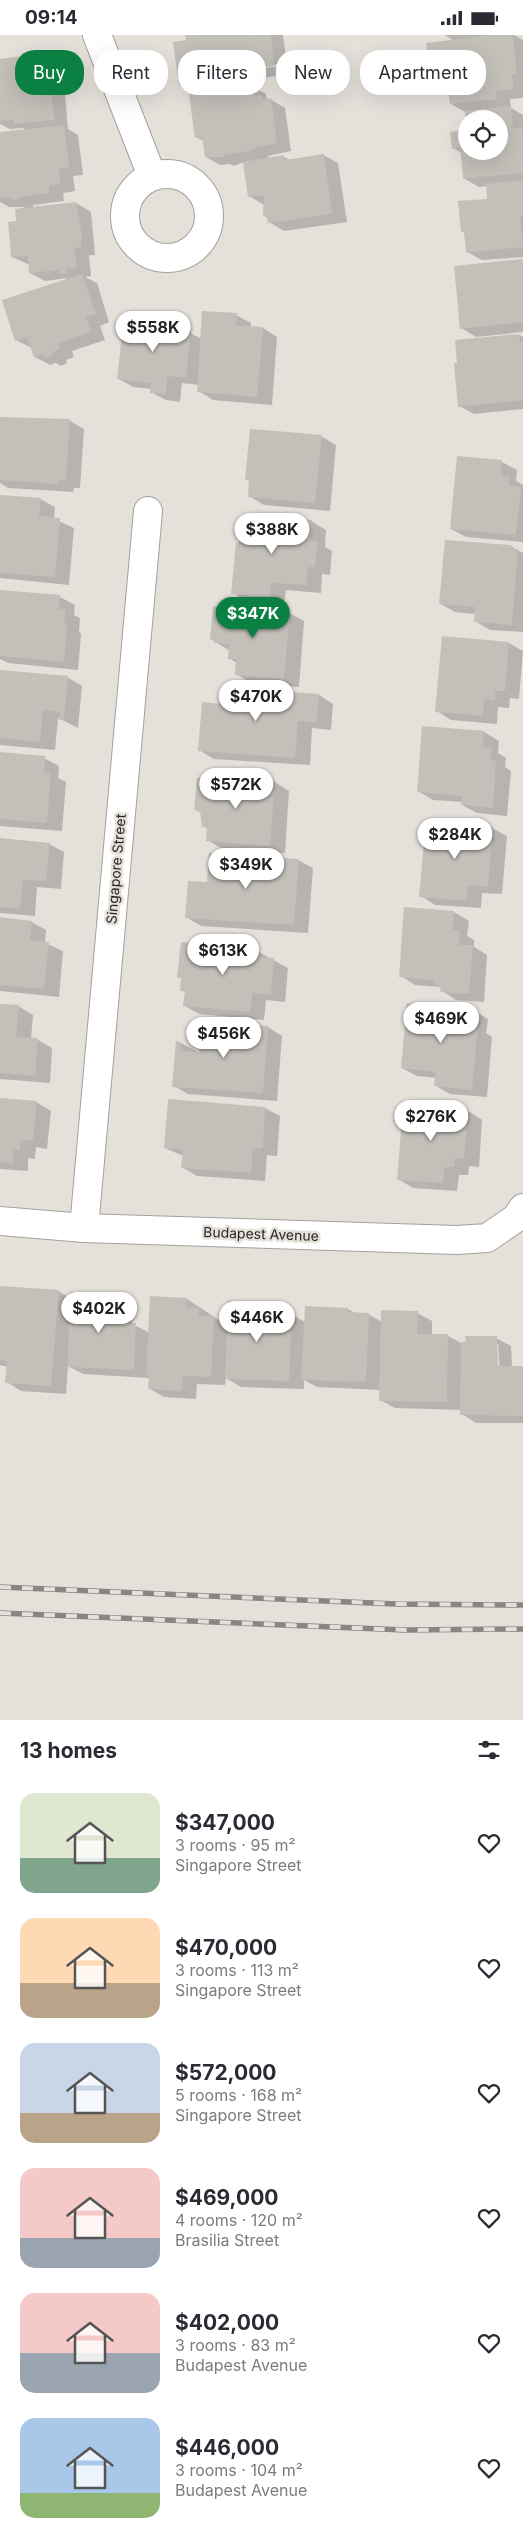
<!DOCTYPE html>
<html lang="en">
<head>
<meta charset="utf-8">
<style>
  body { margin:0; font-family:Inter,sans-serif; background:#f2f2f3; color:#2b2b33; height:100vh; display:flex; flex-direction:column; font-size:19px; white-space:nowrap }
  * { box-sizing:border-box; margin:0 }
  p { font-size:16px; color:#7c7c81 }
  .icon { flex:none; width:28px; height:28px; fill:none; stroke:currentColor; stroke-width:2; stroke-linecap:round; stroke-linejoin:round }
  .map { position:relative; height:1685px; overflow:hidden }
  .panel { display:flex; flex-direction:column; background:#fff; flex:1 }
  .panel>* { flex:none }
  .banner { position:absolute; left:15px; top:15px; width:494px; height:45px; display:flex; gap:10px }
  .fabs { position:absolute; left:458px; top:75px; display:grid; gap:10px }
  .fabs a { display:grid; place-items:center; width:50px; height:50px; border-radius:50%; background:#fff; box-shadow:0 5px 20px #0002; font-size:25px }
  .price { position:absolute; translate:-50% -42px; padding:0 11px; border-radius:18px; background:#fff; color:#222; font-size:16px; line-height:32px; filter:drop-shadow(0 1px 2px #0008) }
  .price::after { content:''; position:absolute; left:50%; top:30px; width:15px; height:11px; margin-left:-8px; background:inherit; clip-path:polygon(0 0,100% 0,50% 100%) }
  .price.on { background:#0b8043; color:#fff }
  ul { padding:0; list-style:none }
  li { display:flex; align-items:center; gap:15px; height:125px; padding:0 20px }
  li span { display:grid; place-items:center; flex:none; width:140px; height:100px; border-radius:15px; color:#555 }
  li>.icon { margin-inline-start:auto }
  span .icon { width:60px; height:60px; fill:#fffc; stroke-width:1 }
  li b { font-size:21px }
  h2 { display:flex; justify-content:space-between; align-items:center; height:60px; padding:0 20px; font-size:21px }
  .tag { padding:0 18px; border-radius:20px; background:#fff; box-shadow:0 5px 20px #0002; font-size:18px; line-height:45px }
  .tag.on { background:#0b8043; color:#fff }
  .status { display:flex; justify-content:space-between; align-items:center; height:35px; padding:0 25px; background:#fff; direction:ltr }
  .status svg { height:14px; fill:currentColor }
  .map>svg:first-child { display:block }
  .shadow { fill:#0003; fill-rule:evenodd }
  .building { fill:#c3bfb9 }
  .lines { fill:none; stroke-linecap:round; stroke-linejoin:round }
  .minor-casing { stroke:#a4a09b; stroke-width:30 }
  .minor { stroke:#fff; stroke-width:28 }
  .rail-casing { stroke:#898581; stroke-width:5.5 }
  .rail { stroke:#e5e0da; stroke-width:4; stroke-dasharray:11; stroke-linecap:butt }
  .labels { text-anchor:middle; stroke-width:5; stroke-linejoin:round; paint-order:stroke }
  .street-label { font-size:14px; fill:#282624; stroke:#e5e0da }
</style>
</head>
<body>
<div class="status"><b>09:14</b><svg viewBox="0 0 49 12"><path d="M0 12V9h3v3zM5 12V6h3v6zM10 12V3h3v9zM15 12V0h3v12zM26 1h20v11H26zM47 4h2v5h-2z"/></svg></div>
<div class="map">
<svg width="523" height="1685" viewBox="0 0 523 1685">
  <rect width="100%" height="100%" fill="#e5e0da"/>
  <g class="shadow">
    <path d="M187,0H283L288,39L251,45L243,40L227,43L228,52L221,53L222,55L252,51L266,59L267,65L270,64L285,73L291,116L268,121L269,124L284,122L290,125L323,120L338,128L347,187L284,196L269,187L264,170L249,161L244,127L234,131L230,129L220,130L206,122L204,106L196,102L198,59L181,49ZM280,29V31L236,37V36Z"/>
    <path d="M445,0H514L523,5V63L510,64L511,73L523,80V222L482,225L467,217L466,198L462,196L488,165L487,151L479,152L465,144L462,118L453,113L451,98L466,96V116H499V84L465,77L451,69L449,56L432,48L454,6Z"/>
    <path d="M39,20L53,28L56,54L65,59L68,94L78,100L83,140L73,141L75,156L63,158L64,166L33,170V172L76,168L91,177L95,220H89L91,241L85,242L97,248L109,287L100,291L105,305L72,316L74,322L66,325L67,328L61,331L56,328L50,330L35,322L32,313L16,305L67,243L45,246L30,238V230L12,222L17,187L16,175L25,172H9L0,167V99L27,96L23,93L10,94L0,89V25Z"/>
    <path d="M523,225V297L476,302L461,293Z"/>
    <path d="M236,280L251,288V292L263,293L277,302L272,370L213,365L199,356V350L182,348L180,367L166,365L151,357L152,354L133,352L119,344L168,287L202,304Z"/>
    <path d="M519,300L523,302V374L474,379L459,371Z"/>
    <path d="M0,383L70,386L84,394L80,453H74L73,457L8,453L0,448Z"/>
    <path d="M321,401L336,410L330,476L264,470L249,461L251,447L247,445Z"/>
    <path d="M458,422L502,427L517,435L516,446L523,450V507L466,502L451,494Z"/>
    <path d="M0,461L40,464L55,472L54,484L74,493L69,550L0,543Z"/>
    <path d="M311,486L326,495L325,512L332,516L330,540L322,539L321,558L286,555L284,569L247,567L233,558Z"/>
    <path d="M510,511L523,518V597L490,595L475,586L476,579L455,577L441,569Z"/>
    <path d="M0,556L60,562L75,570L74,580L80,583L79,597L81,599L78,635L8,628L0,624Z"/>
    <path d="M289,578L304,586L299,652L251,648L236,639L237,628L229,623L230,616L211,604Z"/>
    <path d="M509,608L523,616L519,664L510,663L509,673L498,672L497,689L451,685L437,676Z"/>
    <path d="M0,636L67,642L82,651L78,693L58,683L55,715L0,710Z"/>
    <path d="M319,660L333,669L331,695L312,693L310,730L214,724L199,715L221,670Z"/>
    <path d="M424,692L484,697L499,706L498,718L506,723L505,732L511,736L507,781L477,778L462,770V767L433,765L418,756Z"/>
    <path d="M0,719L44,723L59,731L58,743L66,747L62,796L0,791Z"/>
    <path d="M275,747L289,756L285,818L222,814L208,805V794L203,791L201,778L196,775Z"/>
    <path d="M492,793L507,801L502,859L482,858L481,873L435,870L421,861Z"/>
    <path d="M0,805L49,809L64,817L61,854L37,852L35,881L0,878Z"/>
    <path d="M298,825L313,833L308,898L201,891L186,882L208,848Z"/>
    <path d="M454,877L469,886L467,901L474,905V912L487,920L484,967L456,965L442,956L440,952L415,950L401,941Z"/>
    <path d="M0,884L31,887L46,895L45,908L63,916L59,962L0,956Z"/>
    <path d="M255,915L288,933L285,967L266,965L264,985L199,979L185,971L186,958L181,955L182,944L179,942Z"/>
    <path d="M0,970L18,971L33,980L31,1004L38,1005L52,1013L50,1048L0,1044Z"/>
    <path d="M473,975L488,984L486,998L492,1002L487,1062L450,1059L436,1051L437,1043L417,1041L402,1033Z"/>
    <path d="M268,992L282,1001L277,1066L188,1059L174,1051L181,1008L200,1018Z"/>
    <path d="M0,1064L36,1067L51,1076L47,1114L36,1112L35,1124L28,1123V1136L0,1134Z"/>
    <path d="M169,1066L265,1073L280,1081L277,1121L267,1120L265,1146L197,1141L182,1132L183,1121L165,1113Z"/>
    <path d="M468,1076L482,1085L479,1132L469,1131L468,1140H459L457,1156L413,1153L398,1144Z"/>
    <path d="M0,1252L58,1256L72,1264L109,1260L132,1277V1289L150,1298L187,1264L228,1291L263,1268L278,1278L291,1279L305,1287L348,1274L356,1279H368L382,1287L417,1278L432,1286V1300L448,1301L463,1309L496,1303L511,1311L512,1332H523V1388H476L462,1379V1375L395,1373L380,1365L381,1355L317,1352L304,1345V1354L241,1352L226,1343L225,1350L197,1349L196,1364L164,1362L150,1354V1343L83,1339L68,1331L66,1359L21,1356L7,1347L8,1332L0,1330ZM496,1309H498L500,1337H497Z"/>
  </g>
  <g class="building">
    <path d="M185,0H271L274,31L235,37L234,32L213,35L214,44L179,50L173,7L186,5Z"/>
    <path d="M491,0H513L517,39L512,40L514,54L496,56V64L450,69L447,47L431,49L426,8Z"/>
    <path d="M29,18L39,19L42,50H51L54,85L14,89L13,85L0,86V24L22,21L21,19Z"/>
    <path d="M252,49L254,61L262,60V65L271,63L277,108L254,113V115L224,120L225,122H205L202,102L195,103L189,59Z"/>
    <path d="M511,71L513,94L522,93L523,138L463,144L460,112L452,114L450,97L466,95V116H499V84H466L465,76Z"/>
    <path d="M64,90L69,132L59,133L60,149L49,150V158L19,162V164L11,165V162L0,163V97Z"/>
    <path d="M324,119L332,179L268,188L267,183L263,180L264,160L248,162L243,127L284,120L285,125Z"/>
    <path d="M523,145V180L520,181L523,212L466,218L464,196L461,197L458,166L487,164L486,149Z"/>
    <path d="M76,167L82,200L81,212L74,213L77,233L66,234L67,238L59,239V235L29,238L28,221L11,222L8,187L16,186L15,174Z"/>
    <path d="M523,224V287L460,294L454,231Z"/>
    <path d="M82,239L96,279L86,282L91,297L58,308L60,314L52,317L53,320L45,323L44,319L34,322L27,302L15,306L2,265Z"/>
    <path d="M202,276L237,278L236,290L263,292L257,362L197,357Z"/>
    <path d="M124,281L169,286L168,294L191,296L186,343L167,341L166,359L150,358L151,348L117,344Z"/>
    <path d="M519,299L520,307L523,306V365L458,372L454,328H457L455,305Z"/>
    <path d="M0,382L70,384L66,446L59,445V449L0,445Z"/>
    <path d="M250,394L322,400L315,468L248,462L249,445H245Z"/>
    <path d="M457,421L502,425L501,441L510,442L509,451L521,452L516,500L450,494Z"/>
    <path d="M0,460L41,463L39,481L60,483L55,542L0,538Z"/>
    <path d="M246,480L312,485L310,506H318L315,532H308L306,550L271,548L270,562L231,559L236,508H239L240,495L244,496Z"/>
    <path d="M445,505L511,510V514H518L512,590L474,587L475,572L439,569Z"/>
    <path d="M0,555L60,560L59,574H66L64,589H67L64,627L0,621Z"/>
    <path d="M213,571L290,576L284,644L235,640L236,624H228L229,609L214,608L215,605H210Z"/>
    <path d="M442,601L509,607L505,656H495V665L484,664L483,681L435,677Z"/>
    <path d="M0,635L68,641L64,685H59L60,677L43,675L40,707L0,703Z"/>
    <path d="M221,652L319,659L317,687L298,686L295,723L198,716L202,667L220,669Z"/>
    <path d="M422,691L484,696L483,712L492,713L490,725L496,726L493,773L461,770L462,761L417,757Z"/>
    <path d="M0,717L45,721L44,737L51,738L47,788L0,784Z"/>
    <path d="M203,741L275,746L270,811L206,806L207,792H202L200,776L194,775L197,743L203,744Z"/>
    <path d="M426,786L493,792L488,852L468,850L466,866L419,862Z"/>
    <path d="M0,803L50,808L46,846L23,845L20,874L0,872Z"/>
    <path d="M209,818L299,824L294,890L185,883L188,846L207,847Z"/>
    <path d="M404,872L454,876L453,895L460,896L459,910H473L469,959L440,957L441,954L432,945L399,942Z"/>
    <path d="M0,882L32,886L30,905L49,907L44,954L0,950Z"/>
    <path d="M181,907L255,914L254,922L274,923L271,960L252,958L250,977L183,971L185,956H180L181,943H177Z"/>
    <path d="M407,968L474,974L472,991L478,992L472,1055L434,1051L436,1037L401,1033Z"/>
    <path d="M0,969L19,970L16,1002L38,1003L35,1041L0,1038Z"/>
    <path d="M201,986L268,991L263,1058L172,1052L176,1006L181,1007V1016L199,1017Z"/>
    <path d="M0,1063L37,1066L33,1106L21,1105L20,1116L14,1115L13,1129L0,1127Z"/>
    <path d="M168,1064L265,1072L263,1113H253L251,1138L181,1133L183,1115L164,1113Z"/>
    <path d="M403,1070L468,1075L464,1124L455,1123L454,1132H445L443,1148L397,1145Z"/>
    <path d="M0,1251L59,1255L51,1351L5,1348L7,1326L0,1325Z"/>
    <path d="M71,1257L109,1259V1267L118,1268L117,1288H136L134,1335L67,1332Z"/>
    <path d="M150,1261L187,1263L186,1272L199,1273V1281H214L211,1342L183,1341L181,1356L148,1354L149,1340H146Z"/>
    <path d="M228,1266L263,1267V1277L292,1278L289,1346L225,1344Z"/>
    <path d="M305,1271L348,1273V1277L369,1278L366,1347L301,1345Z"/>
    <path d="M381,1275L418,1276L417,1299H448L447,1367L379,1366Z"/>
    <path d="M465,1301H497L498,1331H523V1381L460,1380L461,1307H466Z"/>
  </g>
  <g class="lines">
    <g class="minor-casing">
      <g id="minor">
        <path d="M97,0L152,141"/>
        <circle cx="167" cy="181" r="42"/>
        <path d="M0,1186L84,1193L457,1205L487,1203L516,1183L523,1173"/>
        <path d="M84,1193L148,476"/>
      </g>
    </g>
    <use href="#minor" class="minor"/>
    <g class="rail-casing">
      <g id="rail">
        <path d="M0,1552L396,1569L523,1570"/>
        <path d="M0,1578L405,1595L523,1594"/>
      </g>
    </g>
    <use href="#rail" class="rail"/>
  </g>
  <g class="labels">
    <g class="street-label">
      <text transform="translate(116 834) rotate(-85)" y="5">Singapore Street</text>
      <text transform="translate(261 1199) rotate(2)" y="5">Budapest Avenue</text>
    </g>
  </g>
</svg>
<div class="fabs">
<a><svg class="icon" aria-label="locate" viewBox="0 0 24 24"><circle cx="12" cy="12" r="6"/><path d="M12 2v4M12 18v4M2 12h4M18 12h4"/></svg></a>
</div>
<b class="price" style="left:153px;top:318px">$558K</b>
<b class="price" style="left:272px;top:520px">$388K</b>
<b class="price on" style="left:253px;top:604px">$347K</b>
<b class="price" style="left:256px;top:687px">$470K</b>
<b class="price" style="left:236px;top:775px">$572K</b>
<b class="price" style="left:455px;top:825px">$284K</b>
<b class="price" style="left:246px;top:855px">$349K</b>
<b class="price" style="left:223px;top:941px">$613K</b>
<b class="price" style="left:441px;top:1009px">$469K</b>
<b class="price" style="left:224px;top:1024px">$456K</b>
<b class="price" style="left:431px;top:1107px">$276K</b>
<b class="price" style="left:99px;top:1299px">$402K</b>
<b class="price" style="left:257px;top:1308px">$446K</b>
<div class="banner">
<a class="tag on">Buy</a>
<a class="tag">Rent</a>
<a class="tag">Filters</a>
<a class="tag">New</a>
<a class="tag">Apartment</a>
</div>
</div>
<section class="panel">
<h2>13 homes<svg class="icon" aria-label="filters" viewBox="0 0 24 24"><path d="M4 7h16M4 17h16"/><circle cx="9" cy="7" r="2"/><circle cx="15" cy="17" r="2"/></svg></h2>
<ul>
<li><span style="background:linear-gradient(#dfe7d0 65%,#7fa58c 0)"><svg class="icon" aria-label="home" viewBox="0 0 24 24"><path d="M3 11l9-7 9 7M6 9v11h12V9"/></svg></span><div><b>$347,000</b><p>3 rooms · 95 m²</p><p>Singapore Street</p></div><svg class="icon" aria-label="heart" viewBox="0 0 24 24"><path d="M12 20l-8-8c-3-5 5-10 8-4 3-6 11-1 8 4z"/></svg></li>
<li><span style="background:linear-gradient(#ffd9b3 65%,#b9a48a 0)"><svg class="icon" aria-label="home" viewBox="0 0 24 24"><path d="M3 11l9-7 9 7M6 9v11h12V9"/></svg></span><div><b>$470,000</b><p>3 rooms · 113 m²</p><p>Singapore Street</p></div><svg class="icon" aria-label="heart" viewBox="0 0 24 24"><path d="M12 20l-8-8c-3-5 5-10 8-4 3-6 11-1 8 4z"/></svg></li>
<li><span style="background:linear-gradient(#c9d6e8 70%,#b9a48a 0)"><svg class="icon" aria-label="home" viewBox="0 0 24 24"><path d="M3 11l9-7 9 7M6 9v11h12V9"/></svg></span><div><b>$572,000</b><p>5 rooms · 168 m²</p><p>Singapore Street</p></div><svg class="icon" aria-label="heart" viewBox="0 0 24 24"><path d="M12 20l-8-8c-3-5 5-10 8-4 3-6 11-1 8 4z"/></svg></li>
<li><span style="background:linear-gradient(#f6c9c9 70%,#9aa5b1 0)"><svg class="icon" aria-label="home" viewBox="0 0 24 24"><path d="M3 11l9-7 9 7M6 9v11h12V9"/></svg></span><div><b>$469,000</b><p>4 rooms · 120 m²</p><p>Brasilia Street</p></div><svg class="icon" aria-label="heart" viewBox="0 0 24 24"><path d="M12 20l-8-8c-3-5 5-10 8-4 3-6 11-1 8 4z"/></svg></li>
<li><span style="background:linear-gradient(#f6c9c9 60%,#9aa5b1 0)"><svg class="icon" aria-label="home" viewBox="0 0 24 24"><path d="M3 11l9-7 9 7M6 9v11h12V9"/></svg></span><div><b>$402,000</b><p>3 rooms · 83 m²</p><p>Budapest Avenue</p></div><svg class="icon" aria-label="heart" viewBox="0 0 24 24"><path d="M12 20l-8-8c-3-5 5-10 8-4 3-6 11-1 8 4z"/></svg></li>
<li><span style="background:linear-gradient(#a9c7e8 75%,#8fb573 0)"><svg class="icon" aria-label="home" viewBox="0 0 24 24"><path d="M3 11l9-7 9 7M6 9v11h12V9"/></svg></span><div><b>$446,000</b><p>3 rooms · 104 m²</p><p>Budapest Avenue</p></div><svg class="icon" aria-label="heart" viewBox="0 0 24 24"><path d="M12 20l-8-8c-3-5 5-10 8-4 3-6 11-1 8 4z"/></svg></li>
</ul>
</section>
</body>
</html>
